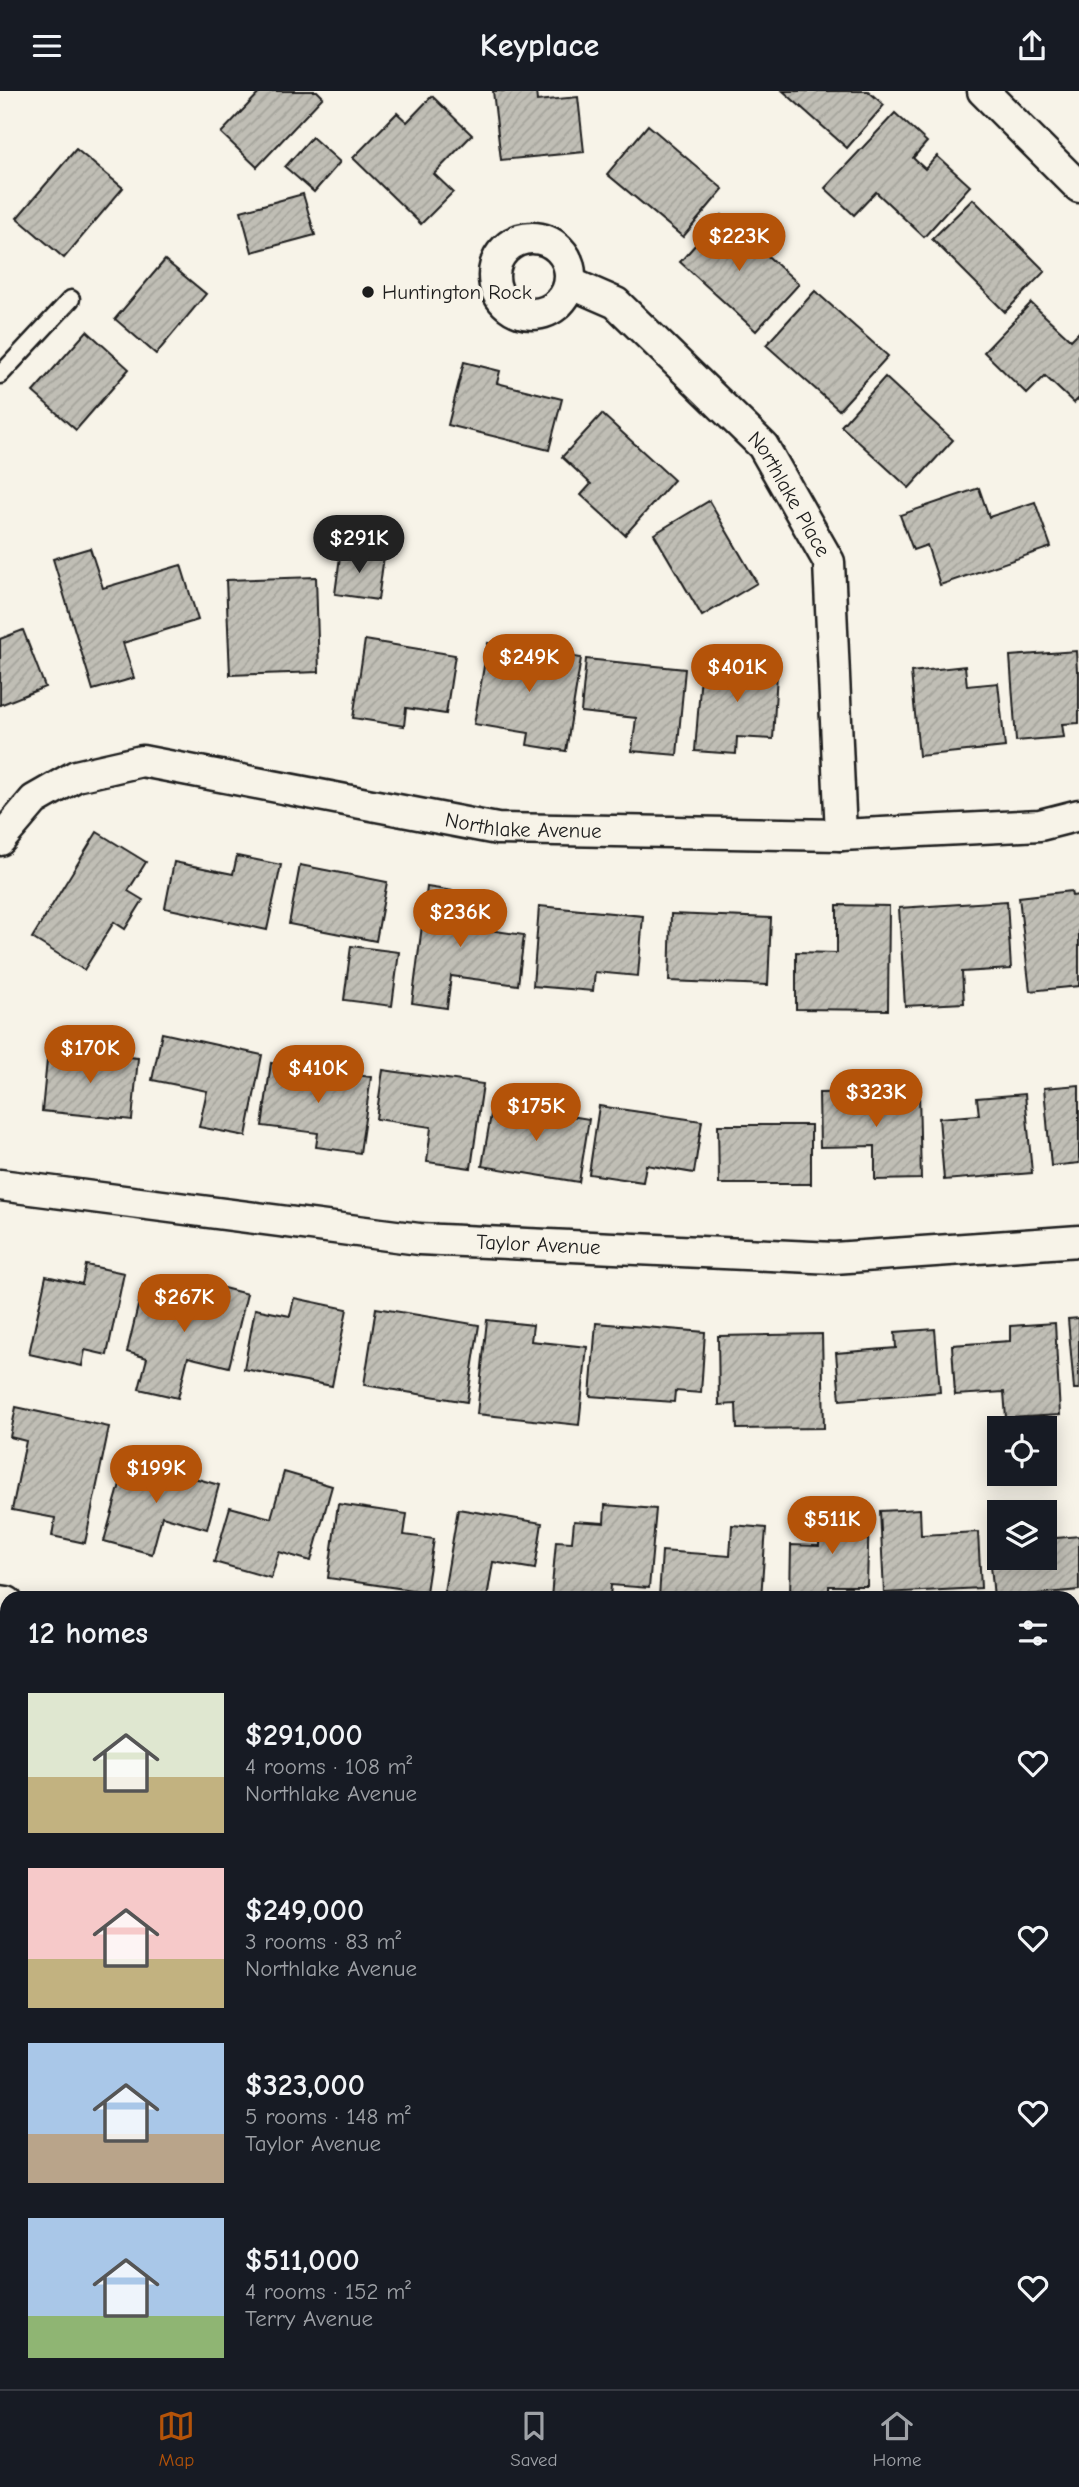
<!DOCTYPE html>
<html lang="en">
<head>
<meta charset="utf-8">
<style>
  body { margin:0; font-family:"Comic Neue",sans-serif; background:#20242c; color:#f1f3f6; height:100vh; display:flex; flex-direction:column; font-size:26px; white-space:nowrap }
  * { box-sizing:border-box; margin:0 }
  p { font-size:23px; color:#9ea1a6 }
  .icon { flex:none; width:38px; height:38px; fill:none; stroke:currentColor; stroke-width:2; stroke-linecap:round; stroke-linejoin:round }
  .map { position:relative; flex:1; overflow:hidden }
  .details { position:absolute; left:0px; top:1500px; width:1080px; height:800px; display:flex; flex-direction:column; background:#171b24; border-radius:21px 21px 0 0; box-shadow:0 4px 18px #0003 }
  .details>* { flex:none }
  .buttons { position:absolute; left:987px; top:1325px; display:grid; gap:14px }
  .buttons a { display:grid; place-items:center; width:70px; height:70px; border-radius:0px; background:#171b24; box-shadow:0 4px 18px #0003; font-size:35px }
  .price { position:absolute; translate:-50% -60px; padding:0 16px; border-radius:24px; background:#b45309; color:#fff; font-size:23px; line-height:46px; filter:drop-shadow(0 2px 4px #0008) }
  .price::after { content:''; position:absolute; left:50%; top:42px; width:21px; height:16px; margin-left:-10px; background:inherit; clip-path:polygon(0 0,100% 0,50% 100%) }
  .price.current { background:#222; color:#fff }
  ul { padding:0; list-style:none }
  li { display:flex; align-items:center; gap:21px; height:175px; padding:0 28px }
  li span { display:grid; place-items:center; flex:none; width:196px; height:140px; border-radius:0px; color:#555 }
  li>.icon { margin-inline-start:auto }
  span .icon { width:84px; height:84px; fill:#fffc; stroke-width:1 }
  li b { font-size:30px }
  h2 { display:flex; justify-content:space-between; align-items:center; height:84px; padding:0 28px; font-size:30px }
  header { display:flex; justify-content:space-between; align-items:center; height:91px; padding:0 28px; background:#171b24; font-size:32px; font-weight:700 }
  .tabs { display:flex; justify-content:space-around; align-items:center; height:98px; border-top:2px solid #363941; background:#171b24; font-size:19px; color:#9ea1a6 }
  .tabs a { display:grid; justify-items:center; gap:4px }
  .tabs .current { color:#b45309 }
  .map>svg:first-child { display:block }
  .built { fill:#e6e3d9 }
  .building { fill:url(#building-hatch); stroke:#1c1c1c; stroke-width:2 }
  .lines { fill:none; stroke-linecap:round; stroke-linejoin:round }
  .service-casing { stroke:#1c1c1c; stroke-width:21 }
  .minor-casing { stroke:#1c1c1c; stroke-width:35 }
  .service { stroke:#f7f3e8; stroke-width:16 }
  .minor { stroke:#f7f3e8; stroke-width:30 }
  .poi-dot { fill:#1c1c1c; stroke:#f7f3e8; stroke-width:2.5 }
  .labels { text-anchor:middle; stroke-width:7; stroke-linejoin:round; paint-order:stroke }
  .poi-label { font-size:21px; fill:#1c1c1c; stroke:#f7f3e8; text-anchor:start }
  .street-label { font-size:21px; fill:#1c1c1c; stroke:#f7f3e8 }
</style>
</head>
<body>
<header><svg class="icon" aria-label="menu" viewBox="0 0 24 24"><path d="M4 6h16M4 12h16M4 18h16"/></svg>Keyplace<svg class="icon" aria-label="share" viewBox="0 0 24 24"><path d="M12 15V3M7 8l5-5 5 5M5 13v7h14v-7"/></svg></header>
<div class="map">
<svg width="1079" height="2298" viewBox="0 0 1079 2298">
  <defs>
    <pattern id="building-hatch" width="6" height="6" patternUnits="userSpaceOnUse" patternTransform="scale(1.75)"><rect width="6" height="6" fill="#c0beb5"/><path d="M-1 1l2-2M0 6l6-6M5 7l2-2" fill="none" stroke="#a4a39b"/></pattern>
  </defs>
  <rect width="100%" height="100%" fill="#f7f3e8"/>
  <filter id="ink" filterUnits="userSpaceOnUse"><feTurbulence type="fractalNoise" baseFrequency=".0143" numOctaves="2"/><feDisplacementMap in="SourceGraphic" scale="14" xChannelSelector="R" yChannelSelector="G"/><feConvolveMatrix kernelMatrix="1 2 1 2 8 2 1 2 1" color-interpolation-filters="sRGB"/></filter>
  <g filter="url(#ink)">
    <g class="built">
      <path d="M0,1757H7V2074L0,2047Z"/>
      <path d="M1060,2292V2298H64L63,2293Z"/>
    </g>
    <g class="building">
      <path d="M261,0H317L323,6L257,76L221,42Z"/>
      <path d="M493,0H536L537,10L578,6L584,61L501,69Z"/>
      <path d="M783,0H868L884,14L847,57Z"/>
      <path d="M432,5L472,44L434,83L453,101L421,133L353,67L397,22L407,31Z"/>
      <path d="M895,22L927,51L913,67L925,78L937,65L970,95L924,146L876,101L854,124L825,97Z"/>
      <path d="M648,34L723,98L683,146L607,83Z"/>
      <path d="M312,46L340,71L314,101L285,76Z"/>
      <path d="M76,58L123,97L64,167L17,127Z"/>
      <path d="M303,103L315,144L252,161L241,120Z"/>
      <path d="M973,108L1045,180L1005,221L932,148Z"/>
      <path d="M722,124L799,193L756,240L680,171Z"/>
      <path d="M165,169L206,203L156,263L115,228Z"/>
      <path d="M815,200L888,265L839,319L766,254Z"/>
      <path d="M1031,212L1071,249L1079,241V307L1074,312L1045,285L1027,303L984,261Z"/>
      <path d="M87,240L129,278L76,339L33,301Z"/>
      <path d="M464,271L500,280L497,292L562,308L549,359L448,334Z"/>
      <path d="M885,286L953,349L909,397L841,335Z"/>
      <path d="M602,323L674,389L625,444L581,404L591,393L562,366Z"/>
      <path d="M979,397L989,426L1035,411L1051,456L940,494L927,454L913,459L900,424Z"/>
      <path d="M709,410L757,492L702,525L654,443Z"/>
      <path d="M90,457L103,497L181,474L198,529L123,552L134,587L93,599L53,468Z"/>
      <path d="M341,458L384,465L378,509L335,503Z"/>
      <path d="M316,486L319,581L230,584L226,489Z"/>
      <path d="M23,539L45,596L0,614V548Z"/>
      <path d="M365,549L455,564L446,623L406,617L404,635L353,627Z"/>
      <path d="M488,552L581,567L566,660L527,654L529,642L474,633Z"/>
      <path d="M1076,560L1077,580H1079V632L1062,633L1064,646L1016,650L1010,565Z"/>
      <path d="M728,563L778,566L773,648L737,646L736,663L695,660L701,583L726,585Z"/>
      <path d="M586,568L685,578L677,664L632,660L636,627L581,621Z"/>
      <path d="M965,575L967,595L998,592L1005,656L919,665L911,581Z"/>
      <path d="M97,741L146,771L128,800L143,809L125,838L114,831L84,879L32,847Z"/>
      <path d="M237,765L281,774L267,839L165,817L174,771L233,783Z"/>
      <path d="M300,774L387,791L376,850L289,833Z"/>
      <path d="M427,796L473,803L468,836L524,844L518,894L451,885L447,917L412,912Z"/>
      <path d="M1071,800L1072,805L1079,804V895L1030,900L1019,806Z"/>
      <path d="M1007,810L1011,878L962,881L964,912L905,915L899,817Z"/>
      <path d="M837,814L889,815L888,919L796,918V861L837,862Z"/>
      <path d="M539,815L643,825L638,885L595,881L593,900L533,895Z"/>
      <path d="M671,823L771,827L768,894L669,890Z"/>
      <path d="M351,855L399,861L392,915L344,909Z"/>
      <path d="M162,942L262,964L246,1045L199,1036L207,1000L152,989Z"/>
      <path d="M48,959L138,967L132,1029L42,1020Z"/>
      <path d="M271,972L371,986L360,1062L316,1056L318,1042L262,1035Z"/>
      <path d="M383,979L483,993L471,1077L427,1071L431,1036L376,1028Z"/>
      <path d="M1079,994V1072L1051,1075L1044,997Z"/>
      <path d="M919,1000L921,1088L875,1089V1055L820,1056L819,1002Z"/>
      <path d="M1025,1003L1032,1082L944,1089L939,1027L979,1024L977,1007Z"/>
      <path d="M493,1012L589,1028L579,1091L482,1075Z"/>
      <path d="M599,1015L702,1030L694,1082L646,1074L643,1091L589,1083Z"/>
      <path d="M718,1034H811V1093H719Z"/>
      <path d="M86,1174L124,1182L107,1264L85,1259L82,1275L29,1263L46,1185L82,1193Z"/>
      <path d="M208,1193L247,1203L229,1276L188,1266L178,1307L139,1298L147,1267L127,1261L143,1194L204,1209Z"/>
      <path d="M294,1207L347,1218L332,1295L244,1278L255,1218L290,1225Z"/>
      <path d="M376,1217L479,1234L467,1311L364,1294Z"/>
      <path d="M1079,1227V1298H1074L1068,1228Z"/>
      <path d="M487,1229L533,1234L531,1250L587,1256L579,1334L477,1323Z"/>
      <path d="M596,1232L705,1241L701,1302L675,1300L674,1311L590,1305Z"/>
      <path d="M1055,1232L1060,1324L1006,1327L1004,1301L955,1304L952,1254L1010,1250V1235Z"/>
      <path d="M935,1238L940,1301L840,1309L836,1262L896,1257L895,1241Z"/>
      <path d="M822,1243L824,1337L737,1338L736,1313L719,1314L718,1245Z"/>
      <path d="M16,1316L109,1336L85,1452L52,1445L55,1427L12,1419L26,1350L10,1346Z"/>
      <path d="M127,1368L219,1394L207,1438L162,1425L152,1463L104,1450Z"/>
      <path d="M284,1381L332,1395L311,1470L279,1461L271,1487L214,1471L230,1416L271,1427Z"/>
      <path d="M338,1413L407,1423L404,1444L434,1448L426,1501L328,1487Z"/>
      <path d="M605,1414L656,1418L649,1497L611,1494L610,1507H551L556,1450L572,1451L574,1430L604,1432Z"/>
      <path d="M458,1418L542,1432L535,1478L493,1471L487,1507L444,1501Z"/>
      <path d="M820,1418L869,1420L867,1495H829V1507H790L791,1454L819,1455Z"/>
      <path d="M920,1418L921,1444L978,1441L981,1497L884,1502L880,1420Z"/>
      <path d="M732,1434L766,1437L761,1507H659L662,1460L730,1465Z"/>
      <path d="M1079,1445V1499L994,1507L989,1452L999,1451V1466H1045V1448Z"/>
      <path d="M0,1625L7,1626V1677L0,1675Z"/>
      <path d="M1079,1658V1722L1073,1673V1659Z"/>
      <path d="M509,2292H897L899,2298H510Z"/>
    </g>
    <g class="lines">
      <g class="service-casing">
        <g id="service">
          <path d="M0,284L71,208"/>
          <path d="M1000,2292L1001,2298"/>
        </g>
      </g>
      <g class="minor-casing">
        <g id="minor">
          <path d="M983,0L1079,96"/>
          <circle cx="532" cy="185" r="38"/>
          <path id="s1" d="M570,192L616,212L763,355L829,471L841,744"/>
          <path id="s2" d="M0,749L34,709L76,685L142,670L497,738L841,744L1040,734L1079,724"/>
          <path id="s3" d="M0,1094L419,1148L834,1167L1079,1150"/>
          <path d="M0,1510L7,1511"/>
          <path d="M1073,1577H1079"/>
        </g>
      </g>
      <use href="#service" class="service"/>
      <use href="#minor" class="minor"/>
    </g>
  </g>
  <circle class="poi-dot" cx="368" cy="201" r="7"/>
  <g class="labels">
    <g class="poi-label">
      <text x="382" y="208">Huntington Rock</text>
    </g>
    <g class="street-label">
      <text dy="7" stroke="none"><textPath href="#s1" startOffset="310">Northlake Place</textPath></text>
      <text dy="7" stroke="none"><textPath href="#s2" startOffset="556">Northlake Avenue</textPath></text>
      <text dy="7" stroke="none"><textPath href="#s3" startOffset="542">Taylor Avenue</textPath></text>
    </g>
  </g>
</svg>
<div class="buttons">
<a><svg class="icon" aria-label="locate" viewBox="0 0 24 24"><circle cx="12" cy="12" r="6"/><path d="M12 2v4M12 18v4M2 12h4M18 12h4"/></svg></a>
<a><svg class="icon" aria-label="layers" viewBox="0 0 24 24"><path d="M12 4l9 5-9 5-9-5zM3 14l9 5 9-5"/></svg></a>
</div>
<b class="price" style="left:739px;top:182px">$223K</b>
<b class="price current" style="left:359px;top:484px">$291K</b>
<b class="price" style="left:529px;top:603px">$249K</b>
<b class="price" style="left:737px;top:613px">$401K</b>
<b class="price" style="left:460px;top:858px">$236K</b>
<b class="price" style="left:90px;top:994px">$170K</b>
<b class="price" style="left:318px;top:1014px">$410K</b>
<b class="price" style="left:876px;top:1038px">$323K</b>
<b class="price" style="left:536px;top:1052px">$175K</b>
<b class="price" style="left:184px;top:1243px">$267K</b>
<b class="price" style="left:156px;top:1414px">$199K</b>
<b class="price" style="left:832px;top:1465px">$511K</b>
<section class="details">
<h2>12 homes<svg class="icon" aria-label="filters" viewBox="0 0 24 24"><path d="M4 7h16M4 17h16"/><circle cx="9" cy="7" r="2"/><circle cx="15" cy="17" r="2"/></svg></h2>
<ul>
<li><span style="background:linear-gradient(#dfe7d0 60%,#c2b280 0)"><svg class="icon" aria-label="home" viewBox="0 0 24 24"><path d="M3 11l9-7 9 7M6 9v11h12V9"/></svg></span><div><b>$291,000</b><p>4 rooms · 108 m²</p><p>Northlake Avenue</p></div><svg class="icon" aria-label="heart" viewBox="0 0 24 24"><path d="M12 20l-8-8c-3-5 5-10 8-4 3-6 11-1 8 4z"/></svg></li>
<li><span style="background:linear-gradient(#f6c9c9 65%,#c2b280 0)"><svg class="icon" aria-label="home" viewBox="0 0 24 24"><path d="M3 11l9-7 9 7M6 9v11h12V9"/></svg></span><div><b>$249,000</b><p>3 rooms · 83 m²</p><p>Northlake Avenue</p></div><svg class="icon" aria-label="heart" viewBox="0 0 24 24"><path d="M12 20l-8-8c-3-5 5-10 8-4 3-6 11-1 8 4z"/></svg></li>
<li><span style="background:linear-gradient(#a9c7e8 65%,#b9a48a 0)"><svg class="icon" aria-label="home" viewBox="0 0 24 24"><path d="M3 11l9-7 9 7M6 9v11h12V9"/></svg></span><div><b>$323,000</b><p>5 rooms · 148 m²</p><p>Taylor Avenue</p></div><svg class="icon" aria-label="heart" viewBox="0 0 24 24"><path d="M12 20l-8-8c-3-5 5-10 8-4 3-6 11-1 8 4z"/></svg></li>
<li><span style="background:linear-gradient(#a9c7e8 70%,#8fb573 0)"><svg class="icon" aria-label="home" viewBox="0 0 24 24"><path d="M3 11l9-7 9 7M6 9v11h12V9"/></svg></span><div><b>$511,000</b><p>4 rooms · 152 m²</p><p>Terry Avenue</p></div><svg class="icon" aria-label="heart" viewBox="0 0 24 24"><path d="M12 20l-8-8c-3-5 5-10 8-4 3-6 11-1 8 4z"/></svg></li>
</ul>
</section>
</div>
<nav class="tabs">
<a class="current"><svg class="icon" aria-label="map" viewBox="0 0 24 24"><path d="M3 6l6-2 6 2 6-2v14l-6 2-6-2-6 2zM9 4v14M15 6v14"/></svg>Map</a>
<a><svg class="icon" aria-label="saved" viewBox="0 0 24 24"><path d="M7 4h10v16l-5-4-5 4z"/></svg>Saved</a>
<a><svg class="icon" aria-label="home" viewBox="0 0 24 24"><path d="M3 11l9-7 9 7M6 9v11h12V9"/></svg>Home</a>
</nav>
</body>
</html>
